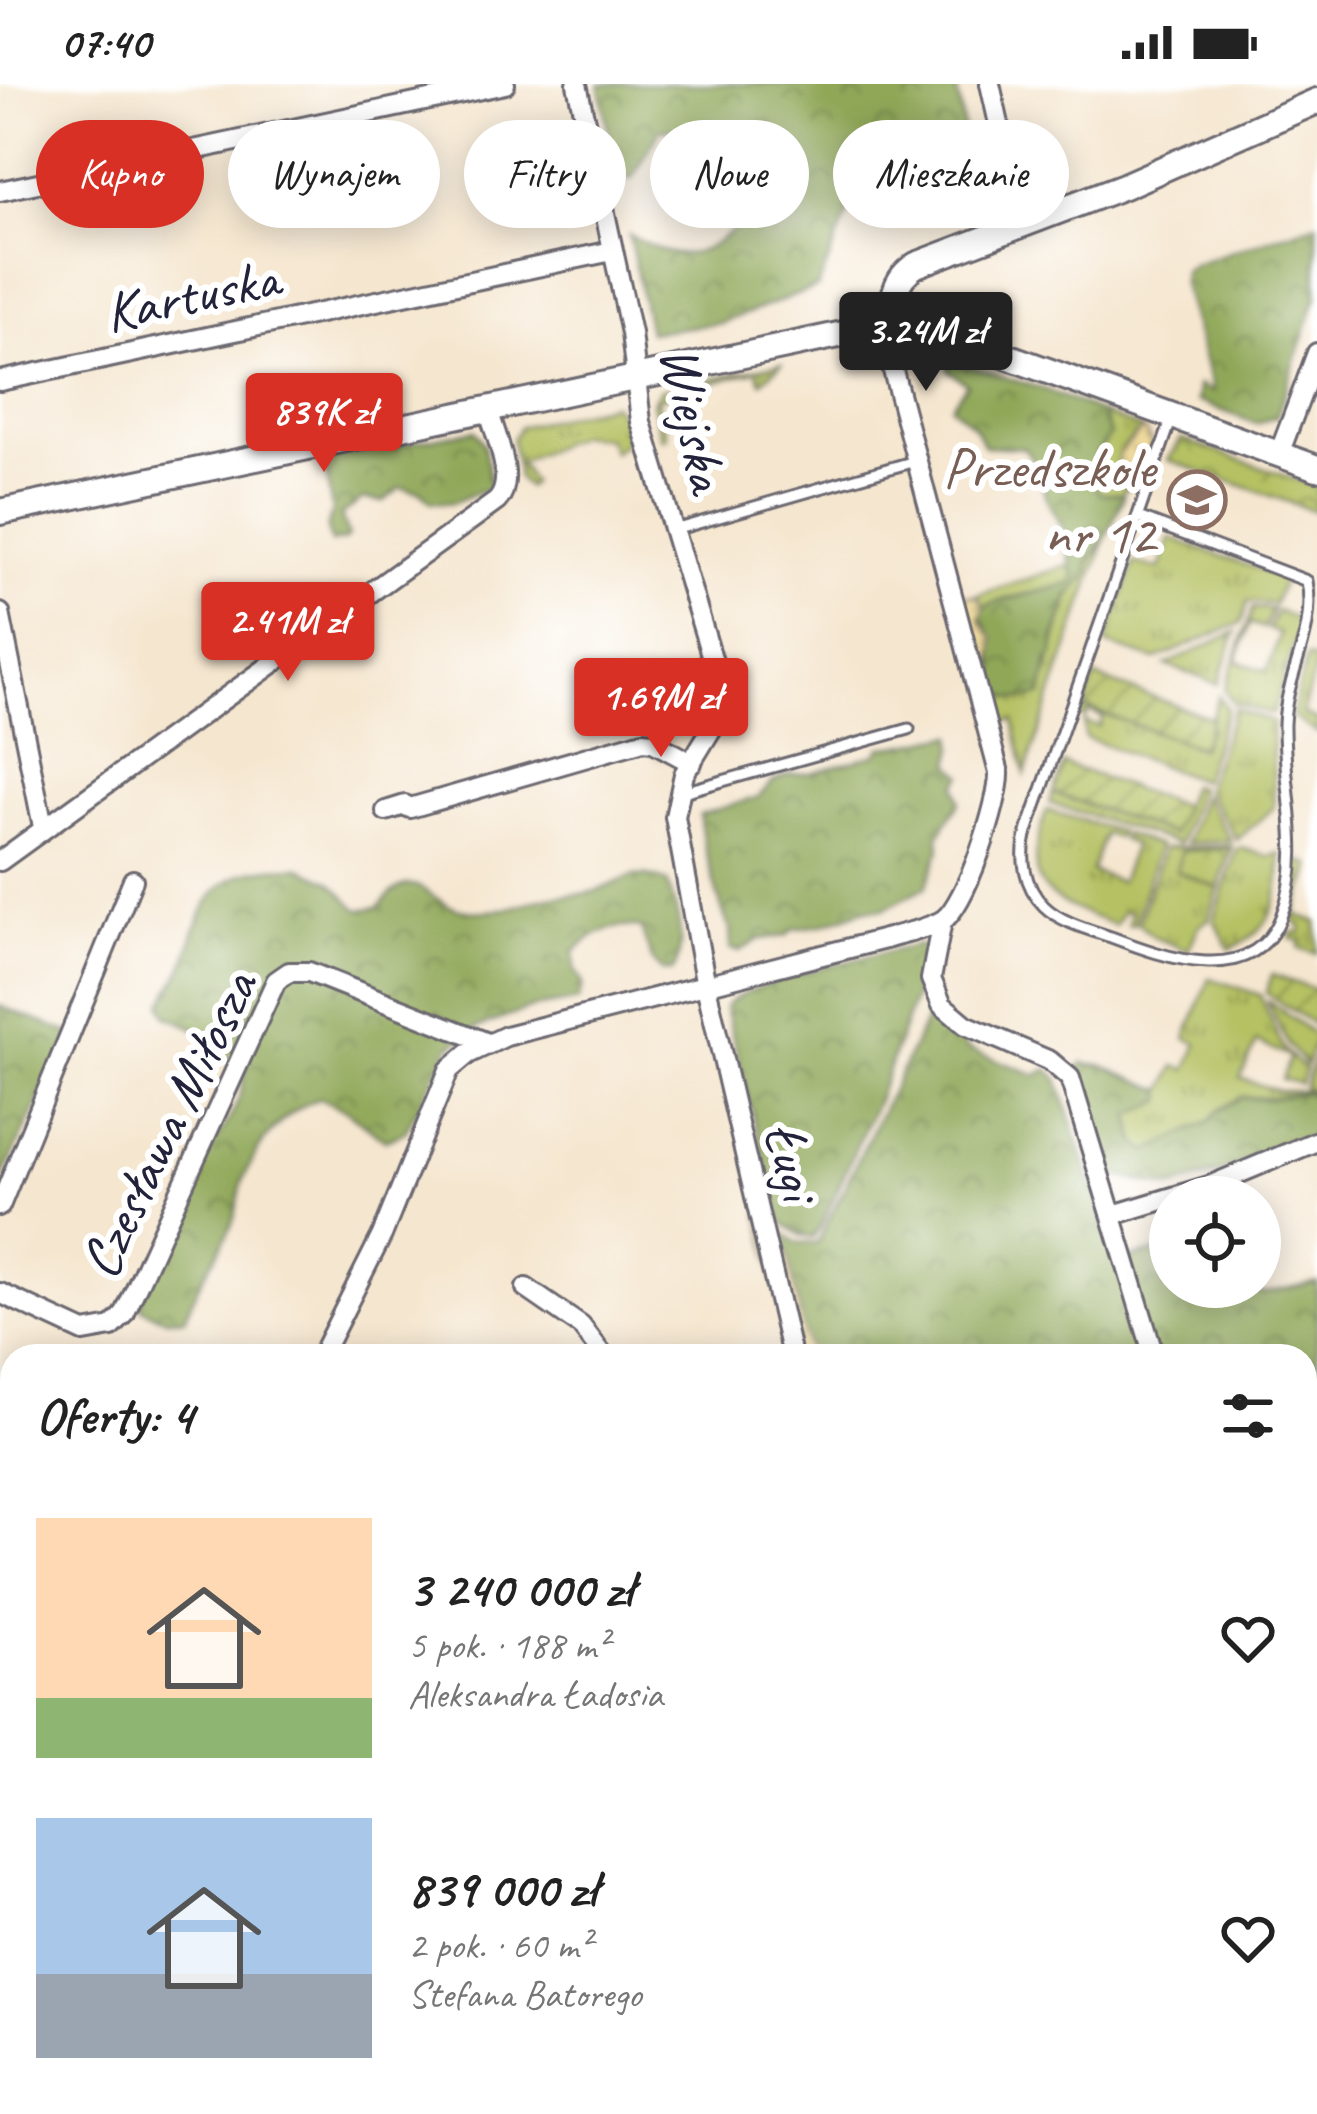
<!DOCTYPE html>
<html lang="pl">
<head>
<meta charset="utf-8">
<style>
  body { margin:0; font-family:Caveat,sans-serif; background:#f6f6f6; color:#222; height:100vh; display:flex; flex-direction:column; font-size:45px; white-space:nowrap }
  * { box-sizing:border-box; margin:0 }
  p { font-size:39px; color:#767676 }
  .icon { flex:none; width:66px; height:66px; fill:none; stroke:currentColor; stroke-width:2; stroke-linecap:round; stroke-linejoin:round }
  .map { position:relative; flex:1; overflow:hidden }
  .sheet { position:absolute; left:0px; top:1260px; width:1317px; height:771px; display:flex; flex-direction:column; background:#fff; border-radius:36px 36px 0 0; box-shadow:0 6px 30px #0003 }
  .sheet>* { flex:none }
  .top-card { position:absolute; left:36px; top:36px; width:1245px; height:108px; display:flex; gap:24px }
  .buttons { position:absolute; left:1149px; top:1092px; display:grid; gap:24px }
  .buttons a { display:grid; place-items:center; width:132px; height:132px; border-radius:50%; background:#fff; box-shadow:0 6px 30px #0003; font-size:60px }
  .price { position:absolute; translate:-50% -102px; padding:0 27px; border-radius:12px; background:#d93025; color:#fff; font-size:39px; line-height:78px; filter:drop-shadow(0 3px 6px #0008) }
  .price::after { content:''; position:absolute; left:50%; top:72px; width:36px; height:27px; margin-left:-18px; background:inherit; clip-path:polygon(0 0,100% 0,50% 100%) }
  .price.current { background:#222; color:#fff }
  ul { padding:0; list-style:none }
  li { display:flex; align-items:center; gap:36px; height:300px; padding:0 36px }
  li span { display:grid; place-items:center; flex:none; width:336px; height:240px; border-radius:0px; color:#555 }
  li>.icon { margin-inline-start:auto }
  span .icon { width:144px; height:144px; fill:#fffc; stroke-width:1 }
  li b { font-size:51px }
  h2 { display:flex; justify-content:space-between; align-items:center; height:144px; padding:0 36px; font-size:51px }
  .pill { padding:0 42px; border-radius:54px; background:#fff; box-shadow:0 6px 30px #0003; font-size:42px; line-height:108px }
  .pill.current { background:#d93025; color:#fff }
  .status { display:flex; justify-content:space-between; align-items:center; height:84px; padding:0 60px; background:#fff; direction:ltr }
  .status svg { height:33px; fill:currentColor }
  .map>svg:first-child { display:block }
  .grass { fill:url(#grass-tufts); stroke:#6c724f; stroke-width:3 }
  .forest { fill:url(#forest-crowns); stroke:#59644a; stroke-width:3 }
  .sand { fill:url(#sand-dots); stroke:#887e6c; stroke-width:3 }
  .park { fill:url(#park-crowns); stroke:#6c724f; stroke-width:3 }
  .garden { fill:url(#garden-furrows); stroke:#6c724f; stroke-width:3 }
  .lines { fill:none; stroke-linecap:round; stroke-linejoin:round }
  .service-casing { stroke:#6c676f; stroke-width:15 }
  .minor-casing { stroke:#6c676f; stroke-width:24 }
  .tertiary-casing { stroke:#6c676f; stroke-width:30 }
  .service { stroke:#fff; stroke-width:9 }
  .minor { stroke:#fff; stroke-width:18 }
  .tertiary { stroke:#fff; stroke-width:24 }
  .labels { text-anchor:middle; stroke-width:12; stroke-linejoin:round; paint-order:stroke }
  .street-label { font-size:57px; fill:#22223b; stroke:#fff }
  .education-label { font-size:57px; fill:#785e54; stroke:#fff; text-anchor:end }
</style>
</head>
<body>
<div class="status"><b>07:40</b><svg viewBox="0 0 49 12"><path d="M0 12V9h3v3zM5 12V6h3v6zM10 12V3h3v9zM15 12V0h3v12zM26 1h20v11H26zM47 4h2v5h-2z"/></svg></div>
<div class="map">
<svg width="1317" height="2030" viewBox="0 0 1317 2030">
  <defs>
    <pattern id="grass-tufts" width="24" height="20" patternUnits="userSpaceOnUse" patternTransform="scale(3)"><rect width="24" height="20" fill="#b5c163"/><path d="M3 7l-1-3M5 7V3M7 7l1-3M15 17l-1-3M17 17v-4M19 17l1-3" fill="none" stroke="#939c53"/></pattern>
    <pattern id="forest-crowns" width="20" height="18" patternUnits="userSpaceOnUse" patternTransform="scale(3)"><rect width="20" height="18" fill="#90a759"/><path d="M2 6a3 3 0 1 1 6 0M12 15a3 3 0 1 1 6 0" fill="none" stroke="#75884b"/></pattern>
    <pattern id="sand-dots" width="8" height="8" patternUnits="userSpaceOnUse" patternTransform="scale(3)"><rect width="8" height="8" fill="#eeda9e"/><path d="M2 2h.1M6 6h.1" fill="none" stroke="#ccbb89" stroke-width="1.8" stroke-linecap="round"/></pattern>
    <pattern id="park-crowns" width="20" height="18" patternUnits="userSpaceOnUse" patternTransform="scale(3)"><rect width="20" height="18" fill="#b5c163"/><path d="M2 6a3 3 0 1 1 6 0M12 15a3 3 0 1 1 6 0" fill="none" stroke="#939c53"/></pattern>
    <pattern id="garden-furrows" width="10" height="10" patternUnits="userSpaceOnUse" patternTransform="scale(3)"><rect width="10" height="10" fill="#b5c163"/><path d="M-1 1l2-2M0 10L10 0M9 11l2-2" fill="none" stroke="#939c53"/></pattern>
  </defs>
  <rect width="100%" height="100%" fill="#fff"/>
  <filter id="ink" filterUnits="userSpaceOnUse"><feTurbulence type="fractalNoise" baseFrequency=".00833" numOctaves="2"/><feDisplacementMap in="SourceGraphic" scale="24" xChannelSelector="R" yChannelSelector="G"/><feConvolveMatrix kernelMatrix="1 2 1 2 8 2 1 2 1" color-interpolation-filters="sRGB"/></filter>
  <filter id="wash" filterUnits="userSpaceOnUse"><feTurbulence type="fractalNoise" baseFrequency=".004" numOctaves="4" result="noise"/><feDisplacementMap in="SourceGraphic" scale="48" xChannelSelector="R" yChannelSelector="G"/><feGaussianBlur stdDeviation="2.7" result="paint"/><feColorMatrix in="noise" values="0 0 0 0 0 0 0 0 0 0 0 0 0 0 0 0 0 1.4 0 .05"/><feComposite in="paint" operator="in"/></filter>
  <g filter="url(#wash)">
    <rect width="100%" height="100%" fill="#f5e6cf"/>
    <g class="grass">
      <path d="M783,279L761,298L757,286L657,315L667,353L661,354L652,320L659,306Z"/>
      <path d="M612,320L621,330L628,356L613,368L607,354L578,351L519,379L532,398L527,403L518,394L512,355L520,343Z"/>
      <path d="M1103,330L1142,345L1120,366L1115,391L1127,400L1123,410H1100L1093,400L1097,369L1110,351Z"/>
      <path d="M1106,453L1025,690L1014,636L1000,638L995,632L998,613L1024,612L1043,601L1069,512L1089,488V479Z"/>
      <path d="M1170,454L1284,494L1274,520L1248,518L1241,539L1155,576L1106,560L1134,479L1160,485Z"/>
      <path d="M1069,481L1075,492L1070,500C1041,509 1010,510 984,524L974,512Z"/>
      <path d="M1253,524L1273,525L1264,544L1250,539L1237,577L1267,587L1280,550L1268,545L1277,527L1301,537L1273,629L1269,630L1233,619L1225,605Z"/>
      <path d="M1236,548L1218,600L1166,581Z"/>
      <path d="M1307,573L1317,577L1302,630L1317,636V649L1291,632Z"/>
      <path d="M1219,612L1227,625L1202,697L1085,654L1084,638L1099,643L1103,633L1089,627L1086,634L1080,632L1084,623L1200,664Z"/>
      <path d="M1234,625L1272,638L1274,723L1237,756L1205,705Z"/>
      <path d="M1190,701L1199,704L1179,760L1049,719L1053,709L1172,750Z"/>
      <path d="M1203,711L1231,757L1186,759Z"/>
      <path d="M1047,726L1120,748L1118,754L1104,750L1091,787L1120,798L1134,761L1122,756L1125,750L1159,762L1134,840H1128L1131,828L1124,826L1115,841C1045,815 1018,806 1047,726Z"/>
      <path d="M1232,762L1209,835L1199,842L1188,866L1155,854L1138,840L1164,764Z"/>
      <path d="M1242,764L1269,773L1280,769C1282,813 1273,847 1230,865L1214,836L1237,765Z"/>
      <path d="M1298,776L1312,782L1295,830L1317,838V870L1299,864L1300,857L1291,854L1292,848L1300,849L1302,842L1295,839L1292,829Z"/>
      <path d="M1210,894L1260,911L1284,966L1305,986L1300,1000L1282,995L1290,973L1257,958L1240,994L1278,1007H1313L1304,1004L1317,967V1015L1241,1013L1217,1028L1209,1038L1146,1068L1136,1058L1131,1030C1159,1022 1164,1008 1175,982L1187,986L1198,960L1186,954Z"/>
      <path d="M1267,916L1316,952L1306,982L1288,961Z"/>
      <path d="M12,1633V1888L0,1879V1641Z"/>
    </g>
    <g class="forest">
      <path d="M599,0H956L967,64L850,124L818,203L721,239L649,248L629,151C676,176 694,179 736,144L725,59L692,45L660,46L633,94L618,96Z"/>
      <path d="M1317,139V212L1277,332L1257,340L1197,317L1198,301L1213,308L1182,199L1183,187L1193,180Z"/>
      <path d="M953,277L1047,306L1103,330L1110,351L1097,369L1093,400L1100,409L1123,410V415L1106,453L1089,478V488L1069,512L1055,553L1054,571L1048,576L1042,611C979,627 1002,587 989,548C987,542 983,537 980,532L985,522L994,519L1070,500L1075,492C1067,477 1069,460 1063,444C1059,435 1052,428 1048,418C1040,398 1039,381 1024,364L984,362L975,343L951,322L967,300L949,287L948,280Z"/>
      <path d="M475,346L484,360L491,403L452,419L431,418L421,408L400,404L383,418L363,415L341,431L348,451L345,456L331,459L327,445L332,428L324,375Z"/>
      <path d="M953,651L955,664L951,679L963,691L956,701L960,717L939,751L940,765L926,803L884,825H866L821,841L794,845L786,852L760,855L740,867L730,865V843C721,832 699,746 700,731L758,713L774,696L788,690L810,689L877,670L881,663C906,662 928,655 953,651Z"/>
      <path d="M299,783L330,797L359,826L379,823C416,773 427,822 466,827C477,829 493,826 504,825C519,823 534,815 550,813C564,810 582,812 596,807C626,797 633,783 667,798C677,826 688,859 673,887H662L652,877L641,844C614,839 594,848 574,868L575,886L583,900L578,917L532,924L476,944L450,963L405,1048L385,1056L347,1027L319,1014C281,1030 260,1055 244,1094C238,1109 238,1126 232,1140C219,1173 194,1198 186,1234C168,1237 155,1232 140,1223C143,1197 154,1195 165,1174C178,1149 185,1122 195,1096C210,1056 242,1032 244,987L194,944L167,932L162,921C169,907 178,893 185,879C190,867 191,855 196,843C216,788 246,784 299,783Z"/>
      <path d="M918,861L926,865L929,873L878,1014L822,1140L813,1154L802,1152L780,1137L725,923C742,898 883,869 918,861Z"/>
      <path d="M0,922L72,950L0,1098Z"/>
      <path d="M928,923L946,942L957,946L967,965L1037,991L1048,985L1058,995L1117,1177L1170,1165V1203H1257L1261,1210L1317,1198V2030H975V2019H1305V1272H813L806,1260L783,1148L795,1158L817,1160L925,938Z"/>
      <path d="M1083,979L1101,981L1163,1006V1017L1131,1031L1136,1058L1146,1068L1208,1038L1217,1028L1241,1013L1268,1015L1306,1008L1317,1015V1052L1281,1058L1216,1091L1170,1104L1113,1091L1076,986Z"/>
      <path d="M0,1879L12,1888V2019H340L347,2027L355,2019H487L482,2030H0Z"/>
      <path d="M603,2019H771L777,2030H598Z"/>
    </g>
    <g class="sand">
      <path d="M1142,345C1152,351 1152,363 1149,373L1139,371L1127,406L1126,400L1117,396C1112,365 1127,365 1142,345Z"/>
      <path d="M968,511L979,513L984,524L980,536L994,556L992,579L998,613L988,598L963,517Z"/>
      <path d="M759,1130L783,1148L806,1260L813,1272H792Z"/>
    </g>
    <g class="park">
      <path d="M1181,355L1317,403V428L1168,376Z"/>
      <path d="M1231,764L1218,804L1176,787L1182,767Z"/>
    </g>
    <g class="garden">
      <path d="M1095,593L1212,634L1201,664L1084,623Z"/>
      <path d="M1063,680L1183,722L1172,750L1053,709Z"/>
      <path d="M1272,891L1317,906V943L1266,909Z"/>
    </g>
  </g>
  <g filter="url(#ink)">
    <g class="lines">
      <g class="service-casing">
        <g id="service">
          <path d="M1138,433L1307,497C1317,548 1286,590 1284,640C1283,704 1306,770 1281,833C1252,906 1164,873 1111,853C1090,846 1060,838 1044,822C1024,802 1019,772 1028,745L1172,334"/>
          <path d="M674,446L915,377"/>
          <path d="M683,708L909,645"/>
          <path d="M0,1527L12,1507"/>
        </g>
      </g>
      <g class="minor-casing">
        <g id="minor">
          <path d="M577,0L631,249L641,338L718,594L717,636L684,690L675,733L706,902L792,1272"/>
          <path d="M990,0L1022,143"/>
          <path d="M0,107L505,0"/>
          <path d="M0,297L612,167"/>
          <path d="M1279,370L1317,269"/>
          <path d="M0,529L43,743"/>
          <path d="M386,727L405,721L410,724L643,657L653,658L692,679"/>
          <path d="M0,777L497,417C517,396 495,351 488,325"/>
          <path d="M942,837L931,895L942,921L966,941L1050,977L1070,994L1154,1272"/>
          <path d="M0,1122L133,796"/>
          <path d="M1113,1131L1209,1102L1317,1057"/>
          <path d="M526,1204L581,1242L604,1272"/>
          <path d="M0,1209L84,1248L112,1243L124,1231L276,897L289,888H309L488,959"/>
          <path d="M321,1272L382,1151L449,986L468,970L506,952L889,854C905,849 928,845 943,836C966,821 1000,716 999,689L891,279V248"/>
          <path d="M0,1428L12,1435"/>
          <path d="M509,2030L514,2019"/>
        </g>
      </g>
      <g class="tertiary-casing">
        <g id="tertiary">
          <path d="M891,248C892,221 891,196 916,181L1124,102L1317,17"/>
          <path d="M0,428L848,249L919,247L965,257L1317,384"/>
        </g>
      </g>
      <use href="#service" class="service"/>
      <use href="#minor" class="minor"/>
      <use href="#tertiary" class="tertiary"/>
    </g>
  </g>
  <defs>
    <g id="school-ring" transform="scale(3)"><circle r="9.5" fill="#fff" stroke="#8d6e63" stroke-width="1.5"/><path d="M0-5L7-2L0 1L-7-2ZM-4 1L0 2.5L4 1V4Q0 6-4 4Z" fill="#8d6e63"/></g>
  </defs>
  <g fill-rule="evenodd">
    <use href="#school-ring" x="1197" y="416"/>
  </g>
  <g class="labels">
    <g class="street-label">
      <text transform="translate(191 210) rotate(-12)" y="20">Kartuska</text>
      <text transform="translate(695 334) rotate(78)" y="20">Wiejska</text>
      <text transform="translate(167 1040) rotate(-64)" y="20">Czesława Miłosza</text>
      <text transform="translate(793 1077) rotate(77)" y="20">Ługi</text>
    </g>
    <g class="education-label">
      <text x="1155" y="403">Przedszkole<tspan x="1155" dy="66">nr 12</tspan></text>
    </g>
  </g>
</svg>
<div class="buttons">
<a><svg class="icon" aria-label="locate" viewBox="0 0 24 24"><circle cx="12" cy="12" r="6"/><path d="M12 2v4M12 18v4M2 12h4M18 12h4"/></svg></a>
</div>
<b class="price current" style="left:926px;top:310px">3.24M zł</b>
<b class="price" style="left:324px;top:391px">839K zł</b>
<b class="price" style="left:288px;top:600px">2.41M zł</b>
<b class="price" style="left:661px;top:676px">1.69M zł</b>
<div class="top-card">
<a class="pill current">Kupno</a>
<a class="pill">Wynajem</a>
<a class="pill">Filtry</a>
<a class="pill">Nowe</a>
<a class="pill">Mieszkanie</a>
</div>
<section class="sheet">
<h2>Oferty: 4<svg class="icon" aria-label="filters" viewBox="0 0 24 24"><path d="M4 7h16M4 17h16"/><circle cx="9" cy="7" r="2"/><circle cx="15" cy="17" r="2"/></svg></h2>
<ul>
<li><span style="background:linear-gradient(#ffd9b3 75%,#8fb573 0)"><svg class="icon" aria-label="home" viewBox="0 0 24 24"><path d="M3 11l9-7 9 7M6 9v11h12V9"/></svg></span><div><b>3 240 000 zł</b><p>5 pok. · 188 m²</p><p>Aleksandra Ładosia</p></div><svg class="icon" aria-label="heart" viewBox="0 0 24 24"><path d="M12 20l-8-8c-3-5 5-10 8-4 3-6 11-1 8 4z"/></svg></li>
<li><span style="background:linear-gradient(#a9c7e8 65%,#9aa5b1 0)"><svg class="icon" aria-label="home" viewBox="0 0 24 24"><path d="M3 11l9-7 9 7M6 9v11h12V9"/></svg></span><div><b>839 000 zł</b><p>2 pok. · 60 m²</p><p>Stefana Batorego</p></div><svg class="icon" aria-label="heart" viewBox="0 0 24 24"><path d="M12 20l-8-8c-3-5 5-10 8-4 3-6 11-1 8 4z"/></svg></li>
</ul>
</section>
</div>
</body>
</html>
